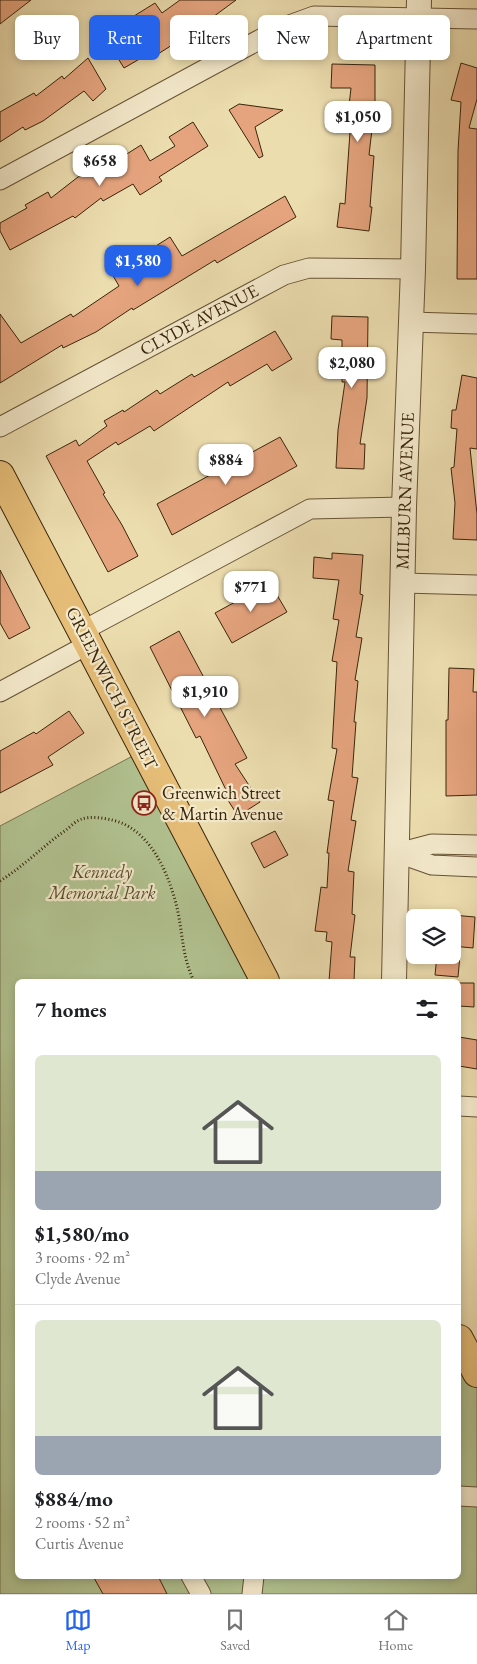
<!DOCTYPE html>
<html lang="en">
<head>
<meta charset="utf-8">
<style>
  body { margin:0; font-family:"EB Garamond",serif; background:#f6f6f6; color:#202124; height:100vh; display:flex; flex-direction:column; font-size:19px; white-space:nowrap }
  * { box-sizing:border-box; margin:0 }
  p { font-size:16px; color:#757577 }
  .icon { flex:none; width:28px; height:28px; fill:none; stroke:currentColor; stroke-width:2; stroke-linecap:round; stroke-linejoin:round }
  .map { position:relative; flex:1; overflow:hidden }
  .sheet { position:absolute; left:15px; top:979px; width:446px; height:600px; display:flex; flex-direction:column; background:#fff; border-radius:8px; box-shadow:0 2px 8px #0003 }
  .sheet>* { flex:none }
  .guide { position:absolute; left:15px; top:15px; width:448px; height:45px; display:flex; gap:10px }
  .tools { position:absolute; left:406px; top:909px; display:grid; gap:10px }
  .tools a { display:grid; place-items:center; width:55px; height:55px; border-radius:8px; background:#fff; box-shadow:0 2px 8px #0003; font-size:25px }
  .price { position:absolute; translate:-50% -42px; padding:0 11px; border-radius:10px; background:#fff; color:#222; font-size:16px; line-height:32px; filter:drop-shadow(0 1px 2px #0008) }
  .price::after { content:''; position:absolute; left:50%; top:30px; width:15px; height:11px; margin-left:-8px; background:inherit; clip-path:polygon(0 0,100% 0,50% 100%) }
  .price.selected { background:#2563eb; color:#fff }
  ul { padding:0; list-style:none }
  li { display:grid; align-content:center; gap:10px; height:265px; padding:0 20px }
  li+li { border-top:1px solid #e0e0e0 }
  li span { display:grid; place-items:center; height:155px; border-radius:8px; color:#555 }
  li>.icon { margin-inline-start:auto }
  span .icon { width:90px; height:90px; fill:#fffc; stroke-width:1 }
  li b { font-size:21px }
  h2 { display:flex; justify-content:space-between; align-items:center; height:60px; padding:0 20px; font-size:21px }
  .tag { padding:0 18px; border-radius:8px; background:#fff; box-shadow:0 2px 8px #0003; font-size:18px; line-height:45px }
  .tag.selected { background:#2563eb; color:#fff }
  .dock { display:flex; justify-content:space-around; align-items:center; height:70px; border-top:1px solid #e0e0e0; background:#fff; font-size:14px; color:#757577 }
  .dock a { display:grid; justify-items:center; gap:2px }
  .dock .selected { color:#2563eb }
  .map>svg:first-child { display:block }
  .green { fill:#b1c290; stroke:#75744e }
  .building { fill:#e5a47e; stroke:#39250b }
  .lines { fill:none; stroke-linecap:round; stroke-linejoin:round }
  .minor-casing { stroke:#665334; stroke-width:21 }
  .tertiary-casing { stroke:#665334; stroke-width:26 }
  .primary-casing { stroke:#39250b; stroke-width:30 }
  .path { stroke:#39250b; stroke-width:3; stroke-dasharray:1 2.5; stroke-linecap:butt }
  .minor { stroke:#f3e9cb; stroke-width:19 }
  .tertiary { stroke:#f3e9cb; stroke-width:24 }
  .primary { stroke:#e6be78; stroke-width:28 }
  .labels { text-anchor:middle; stroke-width:4.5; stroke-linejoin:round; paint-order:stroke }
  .street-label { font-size:18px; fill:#39250b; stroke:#f3e9cb }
  .poi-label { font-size:18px; fill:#39250b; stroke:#f3e9cb; text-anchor:start }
  .park-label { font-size:18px; font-style:italic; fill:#574c2c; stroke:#f3e9cb }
</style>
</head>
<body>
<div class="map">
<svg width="477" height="1594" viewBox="0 0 477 1594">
  <rect width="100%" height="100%" fill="#ecddaf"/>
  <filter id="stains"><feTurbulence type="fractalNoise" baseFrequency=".004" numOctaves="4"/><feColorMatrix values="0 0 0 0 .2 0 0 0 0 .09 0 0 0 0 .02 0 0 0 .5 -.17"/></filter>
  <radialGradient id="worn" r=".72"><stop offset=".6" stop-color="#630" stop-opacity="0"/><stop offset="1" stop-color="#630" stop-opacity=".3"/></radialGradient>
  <path class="green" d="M144,750L265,981H18V1576H459V1339L477,1373V1594H0V826Z"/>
  <g class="building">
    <path d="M0,0H31L0,24Z"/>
    <path d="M180,0H236L194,31L158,54L155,50L124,68L111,47L142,29L134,16L155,3L162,13Z"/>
    <path d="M88,58L106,89L93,101L84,91L43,121L25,130L23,127L0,142V112L34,93L36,96L62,76L64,79Z"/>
    <path d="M461,63L477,68V99L469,128L477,129V279H457L458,151L461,102L451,100Z"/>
    <path d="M332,64L375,65V104L369,155L374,156L370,207H372L369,231L337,227L340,203L345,204L350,132H346L351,88H331Z"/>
    <path d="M239,104L283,110L255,127L263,156L259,158L229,110Z"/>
    <path d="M193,122L208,146L159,177L162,181L140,195L133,184L103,201L101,198L75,218L73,216L10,250L0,231V223L27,208L25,205L48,192L51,198L78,177L109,160L111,164L141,145L150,161L175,146L169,137Z"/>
    <path d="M285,196L296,217L217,263L215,260L133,310L132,308L96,332L63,348L62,345L0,383V314L21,343L71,314L73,317L119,286L112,274L170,237L182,256Z"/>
    <path d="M332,316L368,317L367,398L360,444H365L364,469L336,468L338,430L345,382H342V340L331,339Z"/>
    <path d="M275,331L292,359L272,371L267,364L230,386L228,382L154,431L150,426L118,445L116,442L87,461L105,493L103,494L122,525L138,556L108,572L46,456L76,440L79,446L107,426L104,421L123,410L124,412L157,390L160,394L192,374L194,377Z"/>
    <path d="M462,375L477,378V449L470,448L477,514V540L453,539L455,503L451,468L454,467L457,429L451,428L452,410H456Z"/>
    <path d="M280,437L297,466L172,535L157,504Z"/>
    <path d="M332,553L363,555L360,594L363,595L356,637L362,638L355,680L358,681L354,722H356L352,777L358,778L351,820L356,821L348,871L354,872L352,914L355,915L350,957H355L354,981H329L332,942L326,941L327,932L315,931L321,887L327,888L329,853H327L334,801L328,800L337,749L332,748L337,662L332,661L339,620L333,619L339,580L313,578L314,557L332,559Z"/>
    <path d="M0,570L30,628L9,639L0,623Z"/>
    <path d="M270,583L287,612L232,643L215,613Z"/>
    <path d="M179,631L247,758L235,764L260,802L238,816L224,794L227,792L200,736L196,738L150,647Z"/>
    <path d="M449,668L474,669L473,692H477V795L446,796V720H448Z"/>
    <path d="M69,711L84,733L48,757L53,765L0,793V751L34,732L36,734Z"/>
    <path d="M275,831L288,855L264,868L251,843Z"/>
    <path d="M452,915L475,917L473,948L452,946Z"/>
    <path d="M437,955H460L458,977L435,975Z"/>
    <path d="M459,983H474V1007L459,1006Z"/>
    <path d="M459,1037L477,1040V1069L459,1066Z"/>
    <path d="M93,1576H158L167,1594H103Z"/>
  </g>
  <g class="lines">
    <g class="minor-casing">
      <g id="minor">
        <path d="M0,180L281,28L314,16L477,19"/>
        <path d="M411,322L477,324"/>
        <path d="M0,427L284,275L309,268L413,269"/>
        <path d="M403,583L477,585"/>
        <path d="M82,631L310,509L404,507"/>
        <path d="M0,692L89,644"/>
        <path d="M398,853L432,865L477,867"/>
        <path d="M398,853L432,844L477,845"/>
        <path d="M459,1106L477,1107"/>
        <path d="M459,1496L477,1497"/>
        <path d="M191,1576L201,1594"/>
        <path d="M252,1594L254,1576"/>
      </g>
    </g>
    <g class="tertiary-casing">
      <path id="tertiary" d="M394,981L404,507L413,269L419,0"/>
    </g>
    <g class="primary-casing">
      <g id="primary">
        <path d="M0,475L265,981"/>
        <path d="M459,1339L477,1373"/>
      </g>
    </g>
    <path class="path" d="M0,881C24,866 43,846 66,830C71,826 77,820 82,819C90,816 103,818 112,820C148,828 166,868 175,900C183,927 181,956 194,981"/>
    <use href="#minor" class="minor"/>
    <use href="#tertiary" class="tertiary"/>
    <use href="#primary" class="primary"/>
  </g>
  <defs>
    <g id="bus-ring" transform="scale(1.25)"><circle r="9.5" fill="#f3e9cb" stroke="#8f2418" stroke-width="1.5"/><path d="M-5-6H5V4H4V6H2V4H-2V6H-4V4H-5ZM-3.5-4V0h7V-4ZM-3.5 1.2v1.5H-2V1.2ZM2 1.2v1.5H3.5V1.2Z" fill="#8f2418"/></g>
  </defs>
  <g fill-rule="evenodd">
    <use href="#bus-ring" x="144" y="803"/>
  </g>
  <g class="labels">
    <g class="street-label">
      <text transform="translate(199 320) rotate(-28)" y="6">CLYDE AVENUE</text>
      <text transform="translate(405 491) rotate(-88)" y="6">MILBURN AVENUE</text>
      <text transform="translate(112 688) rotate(63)" y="6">GREENWICH STREET</text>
    </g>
    <g class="poi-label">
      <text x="162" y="799">Greenwich Street<tspan x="162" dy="21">&amp; Martin Avenue</tspan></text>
    </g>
    <g class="park-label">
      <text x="102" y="878">Kennedy<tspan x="102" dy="21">Memorial Park</tspan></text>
    </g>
  </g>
  <rect width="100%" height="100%" filter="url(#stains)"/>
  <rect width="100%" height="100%" fill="url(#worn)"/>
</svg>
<div class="tools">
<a><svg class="icon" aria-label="layers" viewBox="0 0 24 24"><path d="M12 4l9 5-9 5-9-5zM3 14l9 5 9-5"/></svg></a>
</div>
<b class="price" style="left:358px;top:143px">$1,050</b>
<b class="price" style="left:100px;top:187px">$658</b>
<b class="price selected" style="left:138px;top:287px">$1,580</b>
<b class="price" style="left:352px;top:389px">$2,080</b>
<b class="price" style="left:226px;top:486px">$884</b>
<b class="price" style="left:251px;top:613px">$771</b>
<b class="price" style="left:205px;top:718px">$1,910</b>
<div class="guide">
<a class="tag">Buy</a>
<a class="tag selected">Rent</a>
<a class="tag">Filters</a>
<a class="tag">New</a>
<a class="tag">Apartment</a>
</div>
<section class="sheet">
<h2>7 homes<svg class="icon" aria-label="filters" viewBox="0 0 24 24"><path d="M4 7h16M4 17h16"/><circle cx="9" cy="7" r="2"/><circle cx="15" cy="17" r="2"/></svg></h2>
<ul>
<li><span style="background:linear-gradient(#dfe7d0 75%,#9aa5b1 0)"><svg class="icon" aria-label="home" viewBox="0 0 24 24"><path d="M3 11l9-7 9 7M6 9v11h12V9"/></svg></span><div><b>$1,580/mo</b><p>3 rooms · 92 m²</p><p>Clyde Avenue</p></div></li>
<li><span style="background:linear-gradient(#dfe7d0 75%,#9aa5b1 0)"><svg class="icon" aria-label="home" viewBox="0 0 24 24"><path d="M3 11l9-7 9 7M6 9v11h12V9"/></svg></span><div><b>$884/mo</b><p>2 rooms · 52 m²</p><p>Curtis Avenue</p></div></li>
</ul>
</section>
</div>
<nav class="dock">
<a class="selected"><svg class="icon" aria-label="map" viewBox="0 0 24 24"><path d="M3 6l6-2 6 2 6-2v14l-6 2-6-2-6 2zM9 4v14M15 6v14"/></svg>Map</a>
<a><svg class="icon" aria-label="saved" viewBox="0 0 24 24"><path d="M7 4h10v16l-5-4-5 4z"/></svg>Saved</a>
<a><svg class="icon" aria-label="home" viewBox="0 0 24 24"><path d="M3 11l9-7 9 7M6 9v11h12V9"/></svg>Home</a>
</nav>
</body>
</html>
